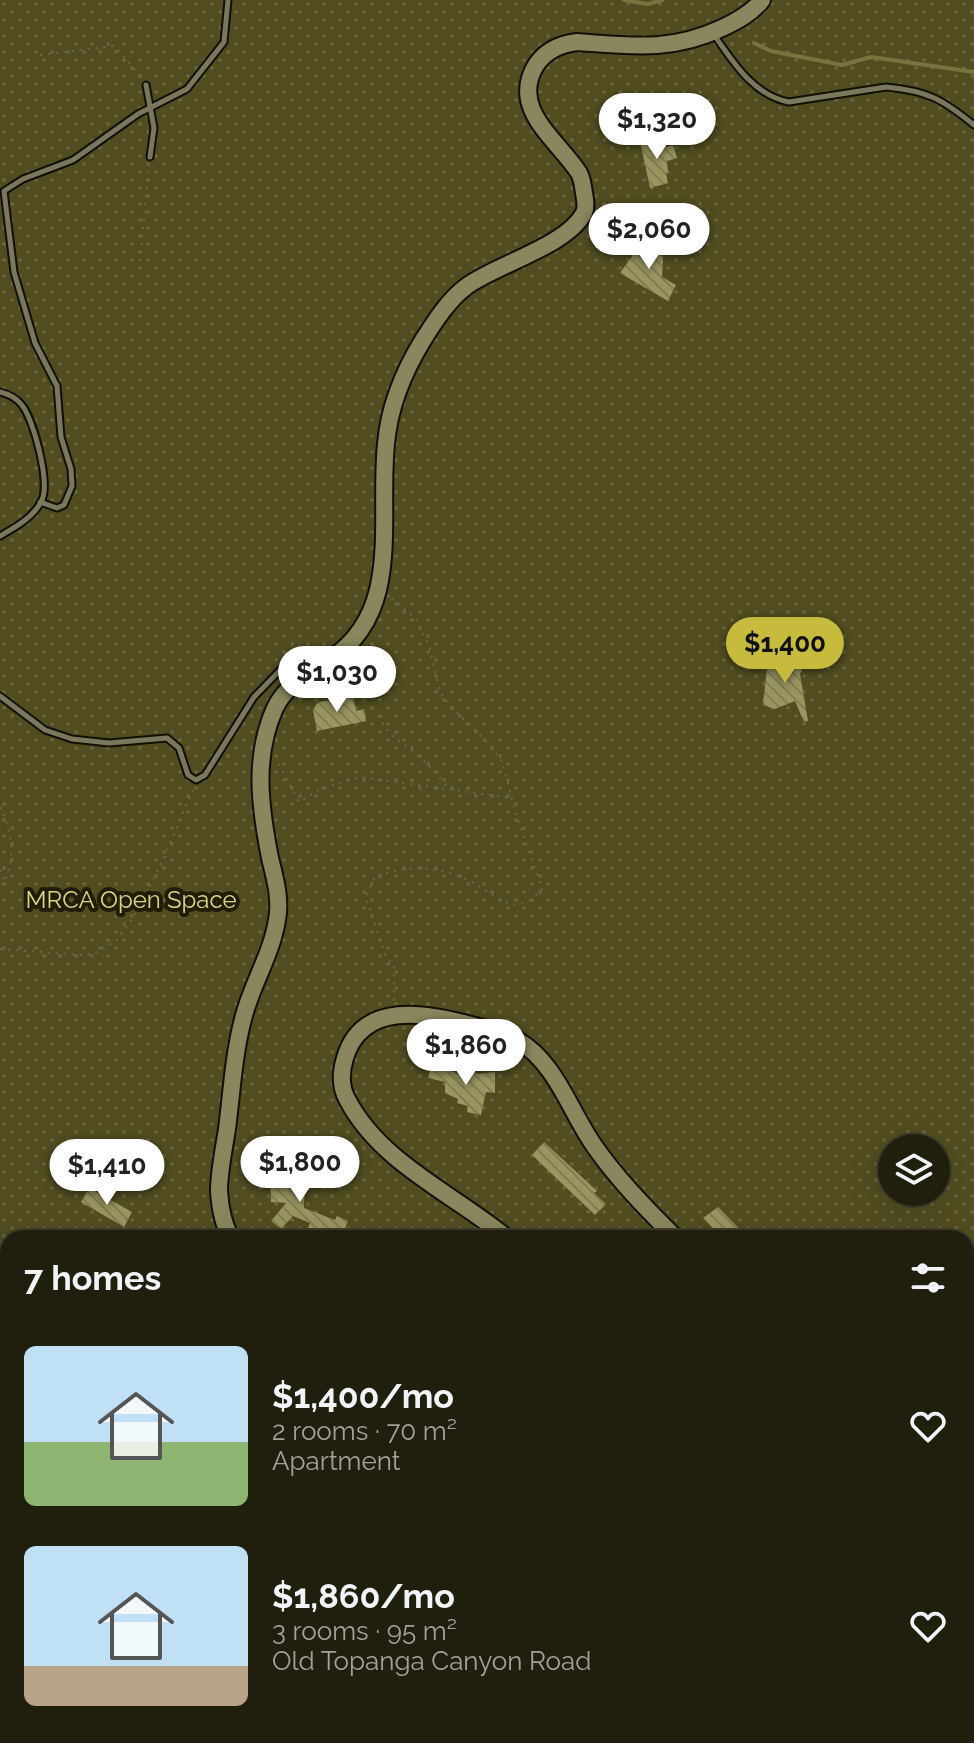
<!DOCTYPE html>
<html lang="en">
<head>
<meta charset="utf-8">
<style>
  body { margin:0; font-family:Raleway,sans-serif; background:#2d2b1a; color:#f1f3f6; height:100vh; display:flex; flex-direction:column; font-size:30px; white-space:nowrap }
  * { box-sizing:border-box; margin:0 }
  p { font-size:26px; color:#a2a29d }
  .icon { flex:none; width:44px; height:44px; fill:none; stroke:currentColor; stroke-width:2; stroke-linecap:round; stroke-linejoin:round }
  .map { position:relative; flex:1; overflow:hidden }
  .sheet { position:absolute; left:0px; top:1230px; width:974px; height:514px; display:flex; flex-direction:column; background:#201e0c; border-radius:24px 24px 0 0; box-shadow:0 8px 32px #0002,0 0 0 2px #3d3c2d }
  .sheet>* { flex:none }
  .controls { position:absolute; left:878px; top:1134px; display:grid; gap:16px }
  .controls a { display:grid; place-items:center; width:72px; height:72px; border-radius:50%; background:#201e0c; box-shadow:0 8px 32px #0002,0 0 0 2px #3d3c2d; font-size:40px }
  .price { position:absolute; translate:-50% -68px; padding:0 18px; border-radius:28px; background:#fff; color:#222; font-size:26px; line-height:52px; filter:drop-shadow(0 2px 4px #0008) }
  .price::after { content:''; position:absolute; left:50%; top:48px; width:24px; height:18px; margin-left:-12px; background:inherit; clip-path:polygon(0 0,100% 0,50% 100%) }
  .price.current { background:#c6bb3c; color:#111 }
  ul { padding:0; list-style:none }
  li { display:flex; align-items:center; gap:24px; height:200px; padding:0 24px }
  li span { display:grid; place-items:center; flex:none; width:224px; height:160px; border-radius:12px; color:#555 }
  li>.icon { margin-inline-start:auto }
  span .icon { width:96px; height:96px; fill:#fffc; stroke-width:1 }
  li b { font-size:34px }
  h2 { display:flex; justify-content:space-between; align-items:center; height:96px; padding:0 24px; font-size:34px }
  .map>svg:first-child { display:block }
  .grass { fill:url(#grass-dots); fill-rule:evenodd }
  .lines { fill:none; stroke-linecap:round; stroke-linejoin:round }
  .stream { stroke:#79743f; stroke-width:4 }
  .building { fill:url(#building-back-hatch) }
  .lane-casing { stroke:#121000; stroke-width:9 }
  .secondary-casing { stroke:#121000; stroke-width:20 }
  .path { stroke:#6c6a55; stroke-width:2; stroke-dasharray:2 6; stroke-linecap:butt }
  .lane { stroke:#79775c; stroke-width:5 }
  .secondary { stroke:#8a875e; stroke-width:16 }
  .labels { text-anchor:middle; stroke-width:8; stroke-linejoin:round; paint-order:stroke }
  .park-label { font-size:24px; fill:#dbd482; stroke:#201e06 }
</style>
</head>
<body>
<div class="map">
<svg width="974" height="1743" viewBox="0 0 974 1743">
  <defs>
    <pattern id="grass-dots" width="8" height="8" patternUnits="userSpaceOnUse" patternTransform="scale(2)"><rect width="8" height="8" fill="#514d20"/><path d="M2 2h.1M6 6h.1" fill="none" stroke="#6a6740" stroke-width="1.8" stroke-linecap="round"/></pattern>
    <pattern id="building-back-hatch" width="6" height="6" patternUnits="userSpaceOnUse" patternTransform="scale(2)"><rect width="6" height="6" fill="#9a9660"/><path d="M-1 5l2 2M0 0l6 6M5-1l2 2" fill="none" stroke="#817e57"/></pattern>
  </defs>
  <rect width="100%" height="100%" fill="#2a2810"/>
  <path class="grass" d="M0,0H974V1743H0ZM892,1148H936V1192H892ZM8,1238H966V1736H8Z"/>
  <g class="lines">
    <g class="stream">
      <path d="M624,0L648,4L662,0"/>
      <path d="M754,43L771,51L842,65L871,57L974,72"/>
    </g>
  </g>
  <g class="building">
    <path d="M656,137L659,149L673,145L677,158L667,161L668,173H666L668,183L650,188L640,141Z"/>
    <path d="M643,241L663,257L662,277L676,285L668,301L620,273Z"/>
    <path d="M782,657L806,661L800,674L808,721L804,722L795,701L775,709L763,705L768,659L781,660Z"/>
    <path d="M353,697L356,711L364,709L366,721L317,731L313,710L318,702Z"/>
    <path d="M435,1064L467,1078L470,1070L478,1074L495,1072V1093L486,1092L481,1115L467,1112L468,1106L457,1103L458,1099L445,1093V1082L428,1078L431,1067L435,1068Z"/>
    <path d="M544,1142L597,1191L594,1193L606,1204L595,1215L532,1155Z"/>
    <path d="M270,1162L283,1166V1171L305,1174L304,1208L335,1220L337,1216L348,1221L341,1238H314L316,1232L308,1228L310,1223L293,1216L281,1229L271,1221L286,1203L271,1202Z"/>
    <path d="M89,1188L132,1212L124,1227L81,1202Z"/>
    <path d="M718,1207L748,1238H722L703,1218Z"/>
  </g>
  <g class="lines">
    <g class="lane-casing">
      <g id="lane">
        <path d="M713,33C732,61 754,96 789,102L886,87C928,91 942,99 974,125"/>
        <path d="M146,85L154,128L150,157"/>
        <path d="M0,392C8,394 16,398 21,404C34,419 50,482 42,500C34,517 16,527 0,536"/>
        <path d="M40,502L57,508L64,505L72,486L71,469L61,437L57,386L35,343L14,272L4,191L23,179L73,160L138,114L187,89L224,42L228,0"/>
        <path d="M0,696L45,730L72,739L109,743L167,738L179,748L188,775L196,780L205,775L254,697L288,662L292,659H299L309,669"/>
      </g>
    </g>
    <g class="secondary-casing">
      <g id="secondary">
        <path d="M231,1238C223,1224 220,1208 219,1191C219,1171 224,1149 227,1129C232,1090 234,1049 245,1012C254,981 272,952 277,920C281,899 275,878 270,858C260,807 253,757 275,708C287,683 311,673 332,658C356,642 371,618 378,590C389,543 381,493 386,444C389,408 404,371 423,340C435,321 449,299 467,286C498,264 568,245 584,213C587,207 585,199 584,193C583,186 582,178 579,173C558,140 509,109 536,65C546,50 560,44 577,42C631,46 671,52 722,28C737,21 752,13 762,0"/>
        <path d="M507,1238C454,1194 380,1163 347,1099C340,1086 341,1071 345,1058C362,1000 427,1013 471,1025C486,1029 503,1032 517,1040C556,1062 570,1112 595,1147C618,1180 647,1210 676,1238"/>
        <path d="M966,1301H974"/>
      </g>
    </g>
    <g class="path">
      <path d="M40,55L113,46L122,54L140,76"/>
      <path d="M140,261L149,166"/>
      <path d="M392,598L416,619L429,645L440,692L459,715L492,747L502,762L516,814L542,889C514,925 491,888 461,877C433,865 404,867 375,876L366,897L385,955L394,966V1002"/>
      <path d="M378,716L390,734L423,759L449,789"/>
      <path d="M279,764L299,802L320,789L360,777L511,798"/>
      <path d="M0,807C13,834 17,862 0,889"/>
      <path d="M0,870L4,880"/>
      <path d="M0,949L82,955L93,954L117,940L136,913L164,858L193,789"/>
      <path d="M966,1542H974"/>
      <path d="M637,1736L640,1743"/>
      <path d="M678,1736V1743"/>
      <path d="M610,1743L611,1736"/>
    </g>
    <use href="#lane" class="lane"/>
    <use href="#secondary" class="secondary"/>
  </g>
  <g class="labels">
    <g class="park-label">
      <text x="131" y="908">MRCA Open Space</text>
    </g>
  </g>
</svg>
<div class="controls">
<a><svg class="icon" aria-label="layers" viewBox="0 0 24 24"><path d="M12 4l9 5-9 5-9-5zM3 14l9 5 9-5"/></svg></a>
</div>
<b class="price" style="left:657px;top:161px">$1,320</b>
<b class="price" style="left:649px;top:271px">$2,060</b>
<b class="price current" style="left:785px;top:685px">$1,400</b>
<b class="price" style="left:337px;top:714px">$1,030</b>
<b class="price" style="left:466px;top:1087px">$1,860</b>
<b class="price" style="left:300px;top:1204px">$1,800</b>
<b class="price" style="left:107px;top:1207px">$1,410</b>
<section class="sheet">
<h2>7 homes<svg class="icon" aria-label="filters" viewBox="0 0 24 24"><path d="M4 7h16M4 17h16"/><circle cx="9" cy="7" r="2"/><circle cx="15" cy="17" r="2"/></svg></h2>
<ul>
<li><span style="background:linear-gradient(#bfe0f5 60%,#8fb573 0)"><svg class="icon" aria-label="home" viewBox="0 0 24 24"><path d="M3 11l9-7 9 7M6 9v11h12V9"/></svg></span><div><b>$1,400/mo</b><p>2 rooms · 70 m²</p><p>Apartment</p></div><svg class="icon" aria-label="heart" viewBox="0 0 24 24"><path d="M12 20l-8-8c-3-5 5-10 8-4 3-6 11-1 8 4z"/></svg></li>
<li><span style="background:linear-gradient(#bfe0f5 75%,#b9a48a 0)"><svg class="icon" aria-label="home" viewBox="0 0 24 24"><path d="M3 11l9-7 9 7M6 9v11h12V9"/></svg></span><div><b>$1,860/mo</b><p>3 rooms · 95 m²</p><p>Old Topanga Canyon Road</p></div><svg class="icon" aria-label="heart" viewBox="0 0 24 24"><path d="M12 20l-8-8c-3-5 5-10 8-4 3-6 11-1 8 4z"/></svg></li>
</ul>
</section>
</div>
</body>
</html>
